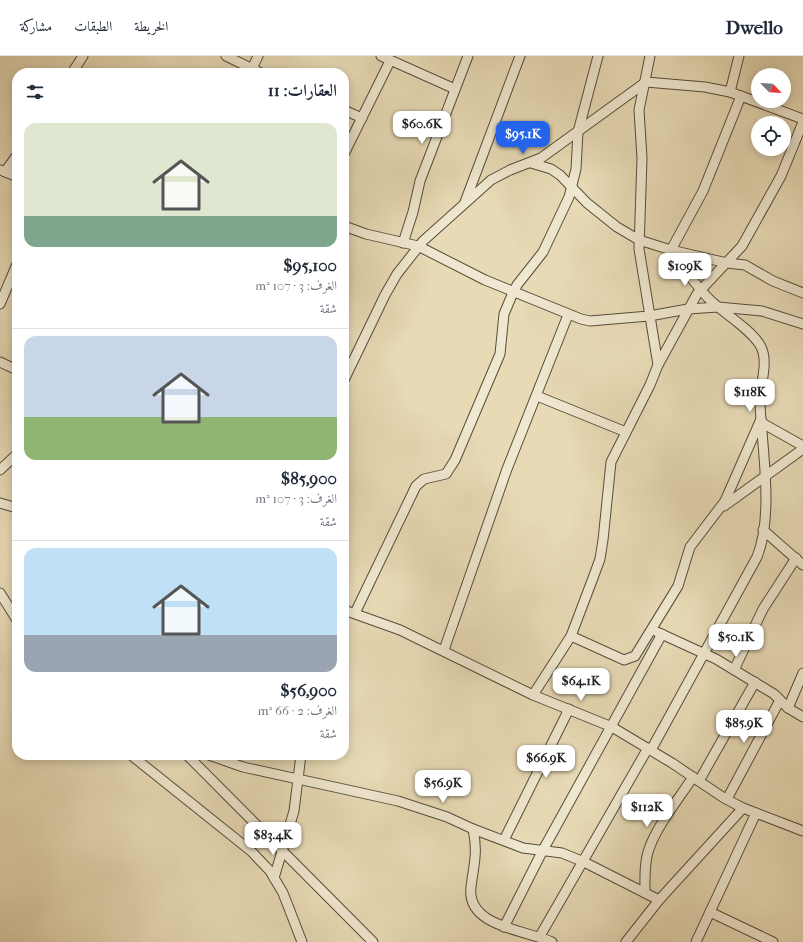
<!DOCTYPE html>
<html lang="ar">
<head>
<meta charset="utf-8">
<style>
  body { margin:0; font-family:"IM FELL French Canon",Amiri,serif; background:#f2f2f3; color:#1f2937; direction:rtl; height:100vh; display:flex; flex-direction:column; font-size:15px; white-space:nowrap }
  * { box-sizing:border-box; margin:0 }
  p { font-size:13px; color:#747a83 }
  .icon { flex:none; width:22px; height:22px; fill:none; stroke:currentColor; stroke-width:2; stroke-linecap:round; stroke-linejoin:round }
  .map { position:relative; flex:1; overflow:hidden; direction:ltr }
  .details { position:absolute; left:12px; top:12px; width:337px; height:692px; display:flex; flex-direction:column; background:#fff; border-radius:16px; box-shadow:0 2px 10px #0003; direction:rtl }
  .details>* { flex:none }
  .needle { width:26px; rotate:115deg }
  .tools { position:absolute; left:751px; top:12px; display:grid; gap:8px }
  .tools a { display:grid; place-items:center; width:40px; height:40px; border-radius:50%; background:#fff; box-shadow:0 2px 10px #0003; font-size:20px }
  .price { position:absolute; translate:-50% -34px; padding:0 9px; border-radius:8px; background:#fff; color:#222; font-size:13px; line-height:26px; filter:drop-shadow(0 1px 2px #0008) }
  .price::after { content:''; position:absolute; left:50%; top:24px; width:12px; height:9px; margin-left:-6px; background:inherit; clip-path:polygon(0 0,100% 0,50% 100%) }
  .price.on { background:#2563eb; color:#fff }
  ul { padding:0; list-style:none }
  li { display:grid; align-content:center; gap:8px; height:212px; padding:0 12px }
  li+li { border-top:1px solid #e0e1e3 }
  li span { display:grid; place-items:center; height:124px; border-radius:12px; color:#555 }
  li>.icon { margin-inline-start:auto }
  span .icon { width:72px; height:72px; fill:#fffc; stroke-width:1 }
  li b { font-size:17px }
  h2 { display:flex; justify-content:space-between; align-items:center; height:48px; padding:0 12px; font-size:17px }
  header { display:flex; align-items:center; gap:24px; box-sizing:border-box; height:56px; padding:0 20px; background:#fff; border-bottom:1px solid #e0e1e3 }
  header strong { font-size:19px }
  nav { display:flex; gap:22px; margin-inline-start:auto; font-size:14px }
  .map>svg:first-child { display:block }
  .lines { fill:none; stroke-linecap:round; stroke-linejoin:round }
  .street-casing { stroke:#564c3c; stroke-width:11 }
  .street { stroke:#efe7cf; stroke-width:9 }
</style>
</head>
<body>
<header>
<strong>Dwello</strong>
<nav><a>الخريطة</a><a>الطبقات</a><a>مشاركة</a></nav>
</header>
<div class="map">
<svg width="803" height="886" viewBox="0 0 803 886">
  <rect width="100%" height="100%" fill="#e7dab5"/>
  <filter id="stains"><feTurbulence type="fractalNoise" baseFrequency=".005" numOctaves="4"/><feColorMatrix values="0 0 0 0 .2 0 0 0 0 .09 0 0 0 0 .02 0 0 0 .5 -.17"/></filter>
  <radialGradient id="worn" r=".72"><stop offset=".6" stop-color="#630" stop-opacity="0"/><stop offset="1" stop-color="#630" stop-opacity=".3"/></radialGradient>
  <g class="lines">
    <g class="street-casing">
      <g id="street">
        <path d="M226,0L261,17"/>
        <path d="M381,0L455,33"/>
        <path d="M72,17L83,0"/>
        <path d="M250,17L258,0"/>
        <path d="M730,36L739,0"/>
        <path d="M344,54L362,62"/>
        <path d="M344,98L390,5"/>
        <path d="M531,107L551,113L560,119L587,147L617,171L639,184L671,194L727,207L745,209L773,225L803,237"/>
        <path d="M1,114L17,121"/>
        <path d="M5,116L17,99"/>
        <path d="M465,146L520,0"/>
        <path d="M344,170L366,178L418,190L485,224L581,263L590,265L649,260L688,253L718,251L762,255L803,268"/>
        <path d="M403,187L413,156L420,125L468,0"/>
        <path d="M0,248L17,208"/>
        <path d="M0,306L17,314"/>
        <path d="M658,309L697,238L742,190L781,120L803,66"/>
        <path d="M344,324L385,239L397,218L423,185L491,124L510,114L541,102L646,26L705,31L730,36L803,63"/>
        <path d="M537,340L626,376"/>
        <path d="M762,367L803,390"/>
        <path d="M0,414L17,398"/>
        <path d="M0,447L17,452"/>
        <path d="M724,450L803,393"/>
        <path d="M763,474L803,509"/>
        <path d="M0,537L17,564"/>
        <path d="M344,554L400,574L533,639L612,671L672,707L724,742L743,752L803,775"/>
        <path d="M355,557L416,430L424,423L446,418L455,404L500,298L504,258L512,239L517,229L543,196L569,141L576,113L578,76L598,0"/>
        <path d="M657,576L716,603L774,638L788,652L803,661"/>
        <path d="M571,580L624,604L635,600L678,530L690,491L725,445L761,363"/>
        <path d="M444,594L507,413L568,259"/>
        <path d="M734,614L763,553L796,502"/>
        <path d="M533,639L571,580L593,522L600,503L603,484L611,406L650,329L658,309L639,193L642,102L639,54L650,0"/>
        <path d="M788,652L803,617"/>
        <path d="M651,694L757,501C774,459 762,393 760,348C759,329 770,306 760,289C749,272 725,258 710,244C695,229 683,211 671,194L703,135L741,40"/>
        <path d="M131,699L251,795L270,815L283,837L302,886"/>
        <path d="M187,699L373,886"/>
        <path d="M209,699L243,711L398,745L447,761L473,773L523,792L562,797L584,806L659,844"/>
        <path d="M699,725L755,626"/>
        <path d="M727,743L780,644"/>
        <path d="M473,773C478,797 474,807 471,831C466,871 526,874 552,886"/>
        <path d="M504,784L569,653"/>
        <path d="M274,822L294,755L301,699"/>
        <path d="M645,837C645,823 644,807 649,793C658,768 678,744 693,721"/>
        <path d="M710,856L773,886"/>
        <path d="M504,871L543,794L662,578"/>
        <path d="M540,880L648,692"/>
        <path d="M626,886L659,844L743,752"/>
        <path d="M696,886L756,757"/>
      </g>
    </g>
    <use href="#street" class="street"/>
  </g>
  <rect width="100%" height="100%" filter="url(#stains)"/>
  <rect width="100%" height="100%" fill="url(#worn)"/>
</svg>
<div class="tools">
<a><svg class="needle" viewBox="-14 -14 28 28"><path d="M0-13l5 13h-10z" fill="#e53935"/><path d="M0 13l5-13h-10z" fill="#747a83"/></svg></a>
<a><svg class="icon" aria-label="locate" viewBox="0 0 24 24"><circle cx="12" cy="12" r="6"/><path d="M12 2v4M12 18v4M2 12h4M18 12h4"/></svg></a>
</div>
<b class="price" style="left:422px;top:89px">$60.6K</b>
<b class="price on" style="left:523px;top:99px">$95.1K</b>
<b class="price" style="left:685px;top:231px">$109K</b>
<b class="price" style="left:750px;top:357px">$118K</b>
<b class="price" style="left:736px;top:602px">$50.1K</b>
<b class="price" style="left:581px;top:646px">$64.1K</b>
<b class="price" style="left:744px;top:688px">$85.9K</b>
<b class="price" style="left:546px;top:723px">$66.9K</b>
<b class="price" style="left:443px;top:748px">$56.9K</b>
<b class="price" style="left:647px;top:772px">$112K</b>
<b class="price" style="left:273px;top:800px">$83.4K</b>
<section class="details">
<h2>العقارات: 11<svg class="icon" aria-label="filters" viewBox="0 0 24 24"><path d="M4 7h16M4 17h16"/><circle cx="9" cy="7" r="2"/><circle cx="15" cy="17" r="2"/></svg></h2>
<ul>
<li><span style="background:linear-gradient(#dfe7d0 75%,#7fa58c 0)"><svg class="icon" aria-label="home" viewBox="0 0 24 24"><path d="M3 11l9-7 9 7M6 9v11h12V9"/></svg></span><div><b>$95,100</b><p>الغرف: 3 · 107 m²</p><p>شقة</p></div></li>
<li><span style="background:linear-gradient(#c9d6e8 65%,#8fb573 0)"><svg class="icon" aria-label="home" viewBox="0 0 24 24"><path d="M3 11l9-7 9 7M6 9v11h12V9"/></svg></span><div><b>$85,900</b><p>الغرف: 3 · 107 m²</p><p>شقة</p></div></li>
<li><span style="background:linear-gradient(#bfe0f5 70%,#9aa5b1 0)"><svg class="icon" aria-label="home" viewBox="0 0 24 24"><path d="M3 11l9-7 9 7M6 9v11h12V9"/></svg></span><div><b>$56,900</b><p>الغرف: 2 · 66 m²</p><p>شقة</p></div></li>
</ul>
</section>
</div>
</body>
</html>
